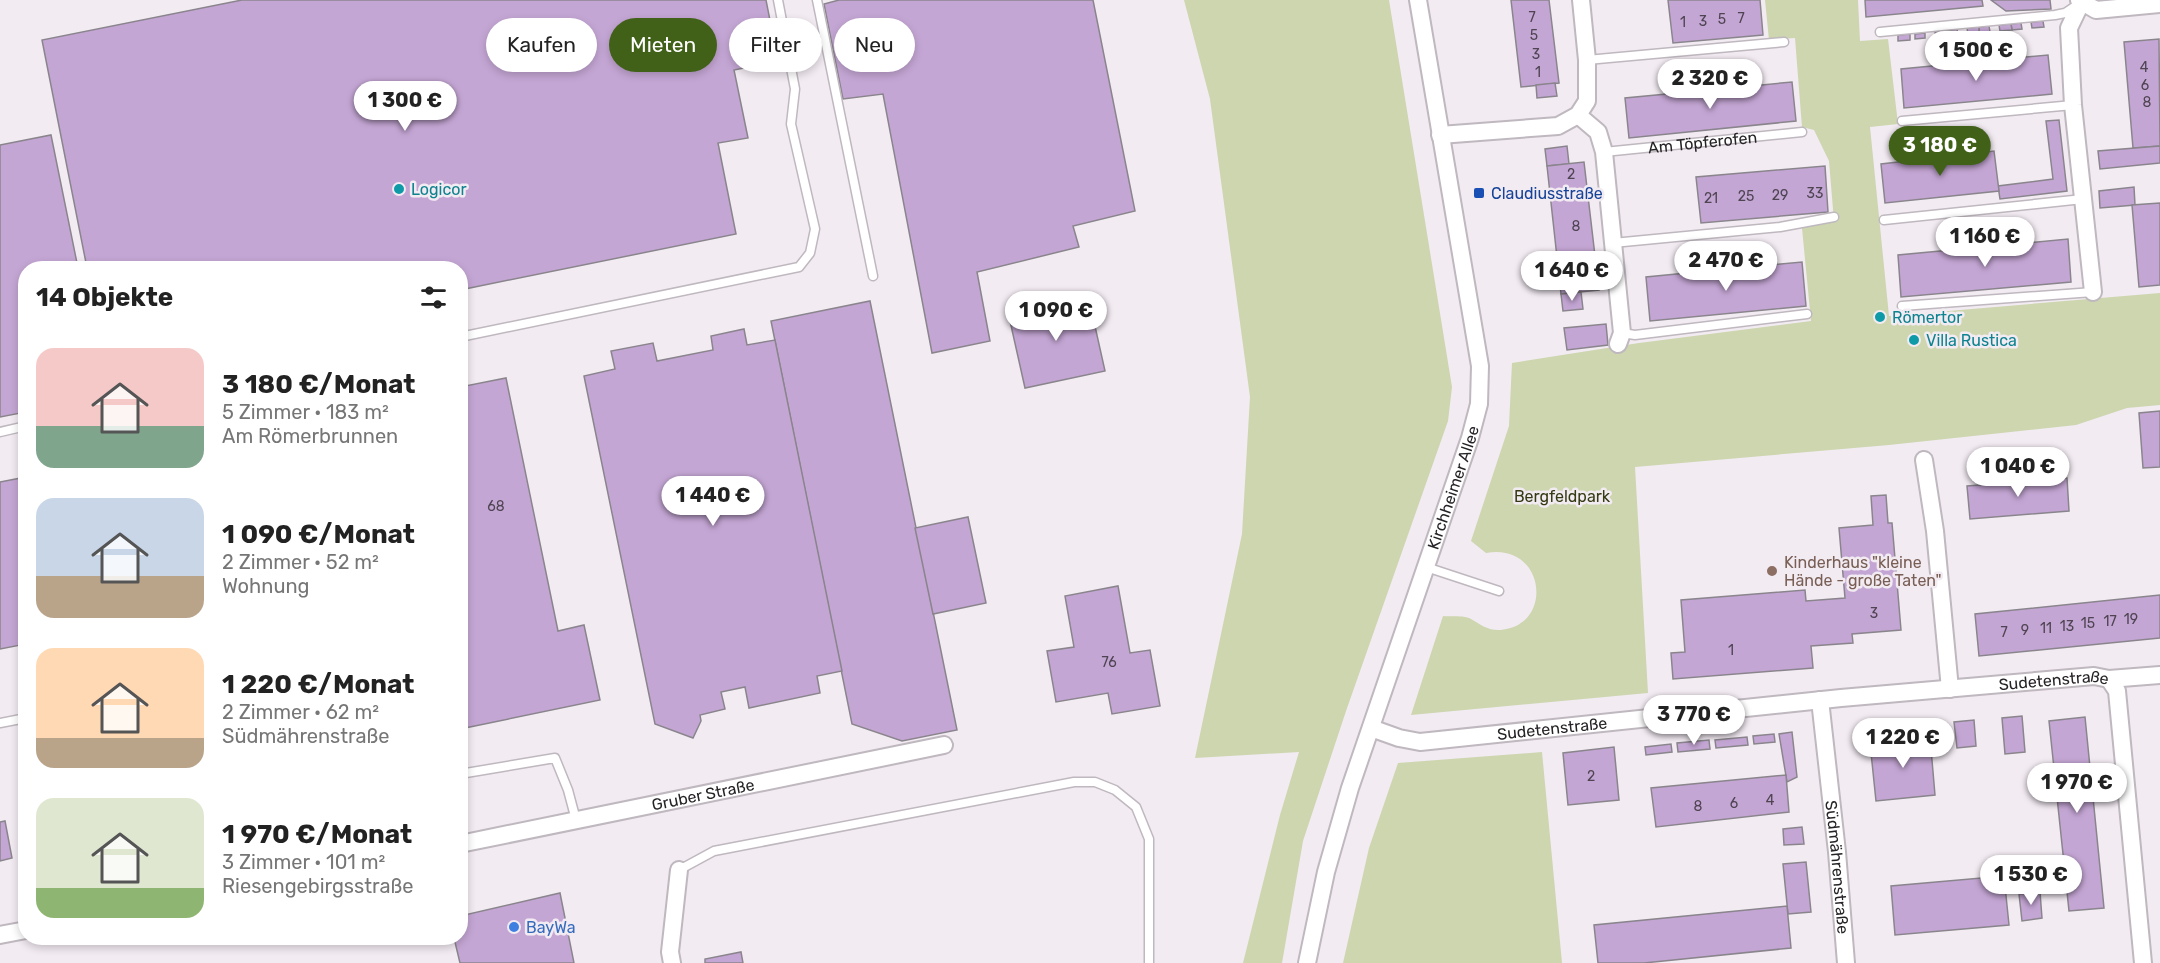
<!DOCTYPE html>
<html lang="de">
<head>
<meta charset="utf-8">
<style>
  body { margin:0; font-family:Rubik,sans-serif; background:#f2f2f2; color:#222; height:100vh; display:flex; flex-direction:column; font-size:22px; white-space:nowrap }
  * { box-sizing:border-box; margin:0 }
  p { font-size:20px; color:#767676 }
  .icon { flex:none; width:33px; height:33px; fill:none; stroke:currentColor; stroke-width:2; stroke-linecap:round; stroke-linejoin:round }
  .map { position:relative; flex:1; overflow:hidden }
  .details { position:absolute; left:18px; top:261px; width:450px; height:684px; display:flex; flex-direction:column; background:#fff; border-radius:24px; box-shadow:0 3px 9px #0003 }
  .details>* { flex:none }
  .guide { position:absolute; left:486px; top:18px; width:570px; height:54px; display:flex; gap:12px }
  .price { position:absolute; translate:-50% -51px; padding:0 14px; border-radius:21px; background:#fff; color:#222; font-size:20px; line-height:39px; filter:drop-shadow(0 2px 3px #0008) }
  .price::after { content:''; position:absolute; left:50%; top:36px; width:18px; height:14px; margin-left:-9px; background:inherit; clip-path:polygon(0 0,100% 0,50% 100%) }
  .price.selected { background:#406117; color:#fff }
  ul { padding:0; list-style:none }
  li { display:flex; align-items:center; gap:18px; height:150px; padding:0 18px }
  li span { display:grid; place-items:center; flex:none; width:168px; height:120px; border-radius:18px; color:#555 }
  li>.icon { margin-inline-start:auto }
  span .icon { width:72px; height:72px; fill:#fffc; stroke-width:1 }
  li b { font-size:26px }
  h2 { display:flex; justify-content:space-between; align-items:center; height:72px; padding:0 18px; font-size:26px }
  .tag { padding:0 21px; border-radius:27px; background:#fff; box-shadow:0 3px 9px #0003; font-size:21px; line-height:54px }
  .tag.selected { background:#406117; color:#fff }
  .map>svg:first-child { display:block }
  .green { fill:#cdd6af }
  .building { fill:#c4a6d4; stroke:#8a858d; stroke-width:1.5 }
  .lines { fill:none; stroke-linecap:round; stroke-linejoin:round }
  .lane-casing { stroke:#bfb8bf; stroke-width:11 }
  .street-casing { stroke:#bfb8bf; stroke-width:20 }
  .lane { stroke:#fff; stroke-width:8 }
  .street { stroke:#fff; stroke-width:16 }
  .culture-dot { fill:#0f9aa8; stroke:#f2ebf2; stroke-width:2 }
  .transit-dot { fill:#1a4fb4; stroke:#f2ebf2; stroke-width:2 }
  .education-dot { fill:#8d6e63; stroke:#f2ebf2; stroke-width:2 }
  .shop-dot { fill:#3f7fe0; stroke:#f2ebf2; stroke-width:2 }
  .labels { text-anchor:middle; stroke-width:5; stroke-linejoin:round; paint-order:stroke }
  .number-label { font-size:14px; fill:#4e4452 }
  .street-label { font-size:16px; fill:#262326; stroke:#f2ebf2 }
  .culture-label { font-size:16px; fill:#0d838f; stroke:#f2ebf2; text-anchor:start }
  .transit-label { font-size:16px; fill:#164399; stroke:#f2ebf2; text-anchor:start }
  .park-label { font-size:16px; fill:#343b12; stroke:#f2ebf2 }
  .education-label { font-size:16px; fill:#785e54; stroke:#f2ebf2; text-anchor:start }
  .shop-label { font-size:16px; fill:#366cbe; stroke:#f2ebf2; text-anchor:start }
</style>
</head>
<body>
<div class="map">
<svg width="2160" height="963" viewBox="0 0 2160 963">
  <rect width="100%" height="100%" fill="#f2ebf2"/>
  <g class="green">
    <path d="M1184,0H1389L1452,387L1448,421L1346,711L1303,841L1282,963H1243L1280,815L1299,752L1195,758L1242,534L1250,397L1210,99Z"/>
    <path d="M1765,0H1858L1860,41L1888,39L1898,124L1870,127L1889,316L2160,293V405L2127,408L2076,425L1889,445L1635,467L1648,693L1411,715L1443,616C1451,617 1464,615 1471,619C1481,625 1489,631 1501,630C1555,625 1545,542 1486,553L1471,541L1509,426L1512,363L1639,343L1811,321L1802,228L1834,221L1829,161L1814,130L1802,127L1795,38L1769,40Z"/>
    <path d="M1542,752L1562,963H1343L1369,848L1398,763Z"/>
  </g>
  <g class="building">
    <path d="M242,0H766L778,61L734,70L748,138L718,143L736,234L460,290V268H87L42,40Z"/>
    <path d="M839,0H1093L1135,211L1073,226L1079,247L977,272L990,341L932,353L883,94L843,99L824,4Z"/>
    <path d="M1511,0H1549L1559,83L1521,87Z"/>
    <path d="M1668,0H1760L1763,35L1673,43Z"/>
    <path d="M1865,0H1982L1983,6L1866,17Z"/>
    <path d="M1991,0H2050L2051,9L2006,11Z"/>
    <path d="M2043,21L2044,27L2032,28L2031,22Z"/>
    <path d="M2021,23L2022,29L2012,30L2011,24Z"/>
    <path d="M2011,24L2012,30L2000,31L1999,25Z"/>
    <path d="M1989,26L1990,32L1979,33V27Z"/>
    <path d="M1979,27V33L1968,34L1967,28Z"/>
    <path d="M1957,29L1958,35L1947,36V31Z"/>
    <path d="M1947,31V36L1936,37L1935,32Z"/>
    <path d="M1925,33V38L1915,39V34Z"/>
    <path d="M1910,34V40L1898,41V35Z"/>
    <path d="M2159,39L2160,146L2133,148L2124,42Z"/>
    <path d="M2048,55L2052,94L1904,108L1901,69Z"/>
    <path d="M1792,82L1796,121L1629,138L1625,98Z"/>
    <path d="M1555,83L1557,96L1537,98L1536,85Z"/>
    <path d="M2059,120L2067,191L2000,199L1998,186L2053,179L2046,121Z"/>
    <path d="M51,135L78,268H26V412L0,417V145Z"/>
    <path d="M1567,146L1569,164L1547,166L1545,149Z"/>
    <path d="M2160,146V163L2100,169L2098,151Z"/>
    <path d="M1994,151L1999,191L1885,203L1881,164Z"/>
    <path d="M1584,162L1599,290L1561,294L1547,166Z"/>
    <path d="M1825,166L1828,212L1701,223L1696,177Z"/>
    <path d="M2134,187L2135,205L2100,208L2099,191Z"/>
    <path d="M2160,203V285L2139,287L2132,205Z"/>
    <path d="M2068,239L2071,282L1901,297L1898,255Z"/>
    <path d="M1802,262L1806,306L1650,321L1646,277Z"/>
    <path d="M1581,292L1583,309L1563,311L1561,294Z"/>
    <path d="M1088,295L1105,371L1025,388L1008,312Z"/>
    <path d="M870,301L957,730L902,741L852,724L771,321Z"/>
    <path d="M1606,324L1608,345L1567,350L1564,328Z"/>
    <path d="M744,329L747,345L775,340L842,671L817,676L820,693L749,708L745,687L721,692L725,709L700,715L701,721L693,738L655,724L584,376L615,369L611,351L653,343L657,361L713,350L711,336Z"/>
    <path d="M506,378L558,631L584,625L600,700L460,729V387Z"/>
    <path d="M2160,411V467L2143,468L2139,413Z"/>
    <path d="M26,477V644L0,649V482Z"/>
    <path d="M2067,478L2069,511L1970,519L1967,486Z"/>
    <path d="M1886,495L1888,523H1892L1901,630L1852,634L1853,643L1811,646L1813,668L1673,679L1671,653L1685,652L1681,600L1805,590L1806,601L1845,598L1839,528L1873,525L1871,496Z"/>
    <path d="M968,517L986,603L933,614L915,528Z"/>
    <path d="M1118,586L1130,653L1150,650L1160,706L1112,714L1108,693L1056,702L1047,651L1074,647L1065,596Z"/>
    <path d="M2160,595V638L1979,656L1975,614Z"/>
    <path d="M2022,716L2025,752L2005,754L2002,718Z"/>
    <path d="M2085,717L2104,908L2069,911L2049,721Z"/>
    <path d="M1974,720L1976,746L1957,748L1954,722Z"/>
    <path d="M1792,732L1797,777L1787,782L1779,734Z"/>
    <path d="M1774,734L1775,742L1754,744L1753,736Z"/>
    <path d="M1747,737L1748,745L1716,748L1715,740Z"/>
    <path d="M1930,737L1935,795L1876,801L1870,743Z"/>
    <path d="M1709,740L1710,749L1678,752L1677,743Z"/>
    <path d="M1671,744L1672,752L1646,755L1645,747Z"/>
    <path d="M1614,747L1619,800L1568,805L1563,753Z"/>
    <path d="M1786,775L1789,812L1656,827L1651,788Z"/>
    <path d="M5,821L12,858L0,861V822Z"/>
    <path d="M1802,827L1804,844L1784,845L1783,829Z"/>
    <path d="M1806,862L1811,912L1788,914L1783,864Z"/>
    <path d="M2004,876L2009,925L1895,935L1891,886Z"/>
    <path d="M2040,892L2042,918L2022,921L2019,894Z"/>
    <path d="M560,893L574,963H460L454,938H460V916Z"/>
    <path d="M1787,906L1791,948L1644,963H1598L1594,925Z"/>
    <path d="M741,952L743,963H705V959Z"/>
  </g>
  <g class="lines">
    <g class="lane-casing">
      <g id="lane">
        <path d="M817,0L873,276"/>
        <path d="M1880,32L2055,15L2065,13L2077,5"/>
        <path d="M1587,60L1784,42"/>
        <path d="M1902,121L2073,105"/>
        <path id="s1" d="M1604,152L1802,132"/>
        <path d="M1884,220L2083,199"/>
        <path d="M1613,243L1780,227L1834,217"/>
        <path d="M1902,306L2093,292"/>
        <path d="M1622,333L1635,335L1807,314"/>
        <path d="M460,337L799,267L810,253L815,229L791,124L795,89L778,0"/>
        <path d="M0,432L26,426"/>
        <path d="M1426,567L1499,591"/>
        <path d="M0,723L26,718"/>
        <path d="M460,774L555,758L568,790L576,820"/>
        <path d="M679,870L714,851L1074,782H1095L1115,790L1136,807L1149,839V963"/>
      </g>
    </g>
    <g class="street-casing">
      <g id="street">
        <path d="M2079,0L2096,10L2160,4"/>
        <path d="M2081,3L2069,28L2073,105L2093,292"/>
        <path d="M1578,115L1598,132L1604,152L1622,333L1618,344"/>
        <path d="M1440,135L1558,126L1578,115L1587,101V60L1581,0"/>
        <path d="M1924,460L1935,531L1950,689"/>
        <path d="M2109,679L2117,691L2143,963"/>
        <path id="s2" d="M1820,700L1837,852L1846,963"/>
        <path id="s3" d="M1371,728L1399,738L1420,742L1841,698L2094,676L2109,679L2160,675"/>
        <path id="s4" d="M460,844L944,745"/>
        <path d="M0,935L26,930"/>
        <path d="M672,963L670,952L679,870"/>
        <path id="s5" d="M1307,963L1326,872L1350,788L1470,438L1479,404L1480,366L1418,0"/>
      </g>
    </g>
    <use href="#lane" class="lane"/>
    <use href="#street" class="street"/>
  </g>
  <g class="culture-dot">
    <circle cx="399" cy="189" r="6"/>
    <circle cx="1880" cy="317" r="6"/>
    <circle cx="1914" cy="340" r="6"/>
  </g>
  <rect class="transit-dot" x="1473" y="187" width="12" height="12" rx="3"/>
  <circle class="education-dot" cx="1772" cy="571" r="6"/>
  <circle class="shop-dot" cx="514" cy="927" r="6"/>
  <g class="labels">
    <g class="number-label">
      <text x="1532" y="22">7</text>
      <text x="1741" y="23">7</text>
      <text x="1722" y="24">5</text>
      <text x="1703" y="26">3</text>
      <text x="1683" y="27">1</text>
      <text x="1534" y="40">5</text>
      <text x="1536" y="59">3</text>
      <text x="2144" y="72">4</text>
      <text x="1538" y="77">1</text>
      <text x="2145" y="90">6</text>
      <text x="2147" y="107">8</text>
      <text x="1571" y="179">2</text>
      <text x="1815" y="198">33</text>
      <text x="1780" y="200">29</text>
      <text x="1746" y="201">25</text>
      <text x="1711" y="203">21</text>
      <text x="1576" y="231">8</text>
      <text x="496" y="511">68</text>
      <text x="1874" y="618">3</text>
      <text x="2131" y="624">19</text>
      <text x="2110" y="626">17</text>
      <text x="2088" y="628">15</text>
      <text x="2067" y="631">13</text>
      <text x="2046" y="633">11</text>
      <text x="2025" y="635">9</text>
      <text x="2004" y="637">7</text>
      <text x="1731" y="655">1</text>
      <text x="1109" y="667">76</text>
      <text x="1591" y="781">2</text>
      <text x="1770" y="805">4</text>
      <text x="1734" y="808">6</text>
      <text x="1698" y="811">8</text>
    </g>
    <g class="street-label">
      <text dy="6" stroke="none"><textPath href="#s1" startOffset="99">Am Töpferofen</textPath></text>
      <text dy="6" stroke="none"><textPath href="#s5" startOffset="498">Kirchheimer Allee</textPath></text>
      <text dy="6" stroke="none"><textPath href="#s3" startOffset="688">Sudetenstraße</textPath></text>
      <text dy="6" stroke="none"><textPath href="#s3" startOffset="184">Sudetenstraße</textPath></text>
      <text dy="6" stroke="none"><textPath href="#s4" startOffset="248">Gruber Straße</textPath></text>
      <text dy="6" stroke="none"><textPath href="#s2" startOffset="168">Südmährenstraße</textPath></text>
    </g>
    <g class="culture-label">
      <text x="411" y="195">Logicor</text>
      <text x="1892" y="323">Römertor</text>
      <text x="1926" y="346">Villa Rustica</text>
    </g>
    <g class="transit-label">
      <text x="1491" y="199">Claudiusstraße</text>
    </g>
    <g class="park-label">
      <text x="1562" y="502">Bergfeldpark</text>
    </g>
    <g class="education-label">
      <text x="1784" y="568">Kinderhaus "kleine<tspan x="1784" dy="18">Hände - große Taten"</tspan></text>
    </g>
    <g class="shop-label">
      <text x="526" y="933">BayWa</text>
    </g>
  </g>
</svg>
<b class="price" style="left:1976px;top:82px">1 500 €</b>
<b class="price" style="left:1710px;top:110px">2 320 €</b>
<b class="price" style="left:405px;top:132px">1 300 €</b>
<b class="price selected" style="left:1940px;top:177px">3 180 €</b>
<b class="price" style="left:1985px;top:268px">1 160 €</b>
<b class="price" style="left:1726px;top:292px">2 470 €</b>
<b class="price" style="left:1572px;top:302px">1 640 €</b>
<b class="price" style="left:1056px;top:342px">1 090 €</b>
<b class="price" style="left:2018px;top:498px">1 040 €</b>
<b class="price" style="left:713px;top:527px">1 440 €</b>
<b class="price" style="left:1694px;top:746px">3 770 €</b>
<b class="price" style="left:1903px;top:769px">1 220 €</b>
<b class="price" style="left:2077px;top:814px">1 970 €</b>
<b class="price" style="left:2031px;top:906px">1 530 €</b>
<div class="guide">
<a class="tag">Kaufen</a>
<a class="tag selected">Mieten</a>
<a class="tag">Filter</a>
<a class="tag">Neu</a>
</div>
<section class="details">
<h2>14 Objekte<svg class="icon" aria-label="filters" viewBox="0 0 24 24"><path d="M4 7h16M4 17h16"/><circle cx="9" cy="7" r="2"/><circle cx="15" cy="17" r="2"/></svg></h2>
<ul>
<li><span style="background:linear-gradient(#f6c9c9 65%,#7fa58c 0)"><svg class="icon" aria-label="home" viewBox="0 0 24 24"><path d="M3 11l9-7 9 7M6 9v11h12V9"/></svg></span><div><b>3 180 €/Monat</b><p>5 Zimmer · 183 m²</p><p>Am Römerbrunnen</p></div></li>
<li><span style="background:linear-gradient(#c9d6e8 65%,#b9a48a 0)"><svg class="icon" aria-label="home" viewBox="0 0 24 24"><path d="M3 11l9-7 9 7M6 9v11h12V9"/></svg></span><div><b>1 090 €/Monat</b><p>2 Zimmer · 52 m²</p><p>Wohnung</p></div></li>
<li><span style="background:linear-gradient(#ffd9b3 75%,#b9a48a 0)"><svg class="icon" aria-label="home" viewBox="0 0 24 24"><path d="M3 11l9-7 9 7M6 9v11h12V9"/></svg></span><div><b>1 220 €/Monat</b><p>2 Zimmer · 62 m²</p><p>Südmährenstraße</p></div></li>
<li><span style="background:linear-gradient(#dfe7d0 75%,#8fb573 0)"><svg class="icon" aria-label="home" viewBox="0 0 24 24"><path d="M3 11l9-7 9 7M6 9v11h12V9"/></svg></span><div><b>1 970 €/Monat</b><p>3 Zimmer · 101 m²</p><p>Riesengebirgsstraße</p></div></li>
</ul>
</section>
</div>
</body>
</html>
